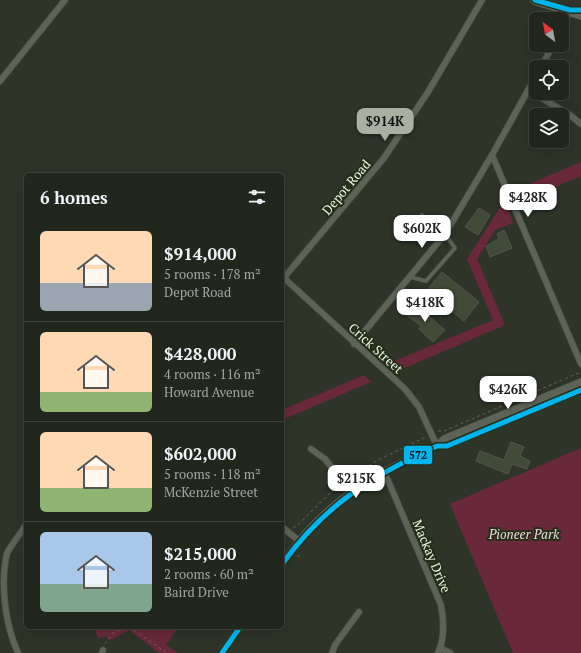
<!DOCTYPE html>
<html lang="en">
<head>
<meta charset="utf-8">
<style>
  body { margin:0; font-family:"PT Serif",serif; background:#2a2f27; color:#f1f3f6; height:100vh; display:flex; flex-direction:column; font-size:15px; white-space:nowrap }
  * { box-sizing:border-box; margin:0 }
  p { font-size:13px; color:#a2a5a4 }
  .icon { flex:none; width:22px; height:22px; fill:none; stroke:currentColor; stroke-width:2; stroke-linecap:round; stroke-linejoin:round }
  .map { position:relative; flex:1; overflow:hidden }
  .panel { position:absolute; left:24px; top:173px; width:260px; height:456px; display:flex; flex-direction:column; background:#22271e; border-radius:6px; box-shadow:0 4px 16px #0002,0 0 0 1px #3f443c }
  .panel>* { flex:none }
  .needle { width:26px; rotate:328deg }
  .tools { position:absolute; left:529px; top:12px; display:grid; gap:8px }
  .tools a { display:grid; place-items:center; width:40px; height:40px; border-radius:6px; background:#22271e; box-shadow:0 4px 16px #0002,0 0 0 1px #3f443c; font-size:20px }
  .price { position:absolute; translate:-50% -34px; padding:0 9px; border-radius:8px; background:#fff; color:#222; font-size:13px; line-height:26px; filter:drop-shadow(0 1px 2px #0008) }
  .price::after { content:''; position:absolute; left:50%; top:24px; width:12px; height:9px; margin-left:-6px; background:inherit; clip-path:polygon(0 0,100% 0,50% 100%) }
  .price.current { background:#a9b0a2; color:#111 }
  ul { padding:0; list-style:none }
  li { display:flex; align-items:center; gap:12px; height:100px; padding:0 16px }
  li+li { border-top:1px solid #3f443c }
  li span { display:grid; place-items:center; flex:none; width:112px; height:80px; border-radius:6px; color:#555 }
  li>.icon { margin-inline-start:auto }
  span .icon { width:48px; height:48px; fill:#fffc; stroke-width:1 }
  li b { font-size:17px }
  h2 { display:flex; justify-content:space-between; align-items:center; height:48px; padding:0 16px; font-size:17px }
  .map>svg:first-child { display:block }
  .green { fill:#69293b }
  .building { fill:#424b37; stroke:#52574d }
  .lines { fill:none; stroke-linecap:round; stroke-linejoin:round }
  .service-casing { stroke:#4d5347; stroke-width:4.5 }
  .minor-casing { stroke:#4d5347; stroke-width:7 }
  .tertiary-casing { stroke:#4d5347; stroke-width:8 }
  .trunk-casing { stroke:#4d5347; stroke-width:10 }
  .path { stroke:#61655d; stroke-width:1; stroke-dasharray:3 3; stroke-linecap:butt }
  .service { stroke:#5e6358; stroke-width:3 }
  .minor { stroke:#5e6358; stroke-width:5.5 }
  .tertiary { stroke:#5e6358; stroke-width:7 }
  .trunk { stroke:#60675a; stroke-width:9 }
  .bus-1-casing { stroke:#242f18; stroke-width:8 }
  .bus-1 { stroke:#00b5ef; stroke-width:5 }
  .labels { text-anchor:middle; stroke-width:4; stroke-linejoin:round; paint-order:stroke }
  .street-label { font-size:13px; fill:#ebf3e4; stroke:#242f18 }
  .park-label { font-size:13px; font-style:italic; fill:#f1d8dd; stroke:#242f18 }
  .line-badge { stroke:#242f18; stroke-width:1.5 }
  .pale-badge-label { font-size:11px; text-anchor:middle; font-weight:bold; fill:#111 }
</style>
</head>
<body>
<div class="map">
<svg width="581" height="653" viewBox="0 0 581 653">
  <rect width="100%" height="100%" fill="#2e3428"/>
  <g class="green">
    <path d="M581,162V176L520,202L515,190Z"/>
    <path d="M505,200L513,223L495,230L477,259L505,325L400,370L392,362L493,320L467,259Z"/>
    <path d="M364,375L371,382L282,420V410Z"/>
    <path d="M581,448V653H513L450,504Z"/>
    <path d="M94,627H178L166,645L178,653H159L129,630L111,640L105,637L98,638Z"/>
  </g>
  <g class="building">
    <path d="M479,208L490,215L478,235L465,227Z"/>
    <path d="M504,230L512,248L490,257L486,246L499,239L497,234Z"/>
    <path d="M442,272L479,302L464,321L427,290Z"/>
    <path d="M413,303L445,330L433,342L419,329L421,326L404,313Z"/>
    <path d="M511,442L524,447L520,456L530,461L527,469L512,464L508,474L476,461L480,451L504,460Z"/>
  </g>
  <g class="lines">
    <g class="service-casing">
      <g id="service">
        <path d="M422,215L417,222L439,242"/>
        <path d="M410,277L426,281L455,248L445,234"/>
      </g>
    </g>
    <g class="minor-casing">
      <g id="minor">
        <path d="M562,28L570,10"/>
        <path d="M541,67L553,45"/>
        <path d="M536,76L492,155L581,364"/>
        <path d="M0,81L65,0"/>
        <path d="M528,90L570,115L581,124"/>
        <path d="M284,278L405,389L419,407L437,446"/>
        <path d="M282,280L384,158L428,92L482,0"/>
        <path d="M354,344L445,234L492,155"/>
        <path d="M311,449L325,459L350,491"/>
        <path d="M384,471L441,605C444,621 445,638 438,653"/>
        <path d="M282,527L298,540"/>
        <path d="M440,648L450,653"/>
        <path d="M18,653C5,624 0,584 7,553C12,544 20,534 26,525"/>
        <path d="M102,653L103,650"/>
        <path d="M332,653L335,645L359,612"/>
      </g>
    </g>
    <g class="tertiary-casing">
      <g id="tertiary">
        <path d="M437,446H447L581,390"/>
        <path d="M282,564C323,503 372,475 437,446L444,439L581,382"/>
        <path d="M222,653L240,627"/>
      </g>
    </g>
    <g class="trunk-casing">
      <path id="trunk" d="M535,0L581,15"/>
    </g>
    <g class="path">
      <path d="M438,431H444L581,372"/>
      <path d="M348,478L378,460L426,437"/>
      <path d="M293,528L298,525L338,485"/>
      <path d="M285,538L284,546L286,548"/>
      <path d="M297,555L301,558"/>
      <path d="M129,627L167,653"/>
      <path d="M105,644L113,633L126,627"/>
    </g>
    <use href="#service" class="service"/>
    <use href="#minor" class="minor"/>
    <use href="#tertiary" class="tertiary"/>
    <use href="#trunk" class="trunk"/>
    <g class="bus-1-casing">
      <g id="bus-1">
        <path d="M535,0L570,10H581"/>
        <path d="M282,564C326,504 370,477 437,446H447L581,390"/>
        <path d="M222,653L240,627"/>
      </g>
    </g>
    <use href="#bus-1" class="bus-1"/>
  </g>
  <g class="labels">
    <g class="street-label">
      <text transform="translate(346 187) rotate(-50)" y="5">Depot Road</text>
      <text transform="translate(376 348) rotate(42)" y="5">Crick Street</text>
      <text transform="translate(432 556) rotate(67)" y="5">Mackay Drive</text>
    </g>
    <g class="park-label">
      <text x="524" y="539">Pioneer Park</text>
    </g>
  </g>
  <rect class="line-badge" x="403" y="445" width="30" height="20" rx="4" fill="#00b5ef"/>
  <g class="pale-badge-label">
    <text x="418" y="459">572</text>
  </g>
</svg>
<div class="tools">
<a><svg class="needle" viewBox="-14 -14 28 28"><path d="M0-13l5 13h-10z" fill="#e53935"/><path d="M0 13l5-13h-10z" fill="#a2a5a4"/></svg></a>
<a><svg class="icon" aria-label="locate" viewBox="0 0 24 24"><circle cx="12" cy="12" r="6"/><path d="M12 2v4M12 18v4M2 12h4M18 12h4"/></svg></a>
<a><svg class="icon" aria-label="layers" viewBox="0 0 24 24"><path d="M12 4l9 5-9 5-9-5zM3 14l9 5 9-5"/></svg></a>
</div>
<b class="price current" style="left:385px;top:142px">$914K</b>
<b class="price" style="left:528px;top:218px">$428K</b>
<b class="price" style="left:422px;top:249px">$602K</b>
<b class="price" style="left:425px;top:323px">$418K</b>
<b class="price" style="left:508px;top:410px">$426K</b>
<b class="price" style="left:356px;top:499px">$215K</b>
<section class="panel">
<h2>6 homes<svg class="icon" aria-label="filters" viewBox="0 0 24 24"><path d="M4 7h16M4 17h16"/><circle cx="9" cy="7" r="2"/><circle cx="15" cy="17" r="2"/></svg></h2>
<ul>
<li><span style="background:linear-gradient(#ffd9b3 65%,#9aa5b1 0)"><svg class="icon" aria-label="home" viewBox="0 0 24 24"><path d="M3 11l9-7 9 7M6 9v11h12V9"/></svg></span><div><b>$914,000</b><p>5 rooms · 178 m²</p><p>Depot Road</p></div></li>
<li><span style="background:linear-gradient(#ffd9b3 75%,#8fb573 0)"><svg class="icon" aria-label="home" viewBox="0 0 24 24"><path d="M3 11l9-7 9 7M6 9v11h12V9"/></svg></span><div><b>$428,000</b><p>4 rooms · 116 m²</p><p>Howard Avenue</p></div></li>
<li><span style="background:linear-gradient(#ffd9b3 70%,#8fb573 0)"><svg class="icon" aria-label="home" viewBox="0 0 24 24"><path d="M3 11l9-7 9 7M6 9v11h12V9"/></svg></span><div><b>$602,000</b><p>5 rooms · 118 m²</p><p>McKenzie Street</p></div></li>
<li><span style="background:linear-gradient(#a9c7e8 65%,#7fa58c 0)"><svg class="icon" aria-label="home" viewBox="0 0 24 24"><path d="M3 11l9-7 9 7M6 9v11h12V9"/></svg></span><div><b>$215,000</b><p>2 rooms · 60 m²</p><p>Baird Drive</p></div></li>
</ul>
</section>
</div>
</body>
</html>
